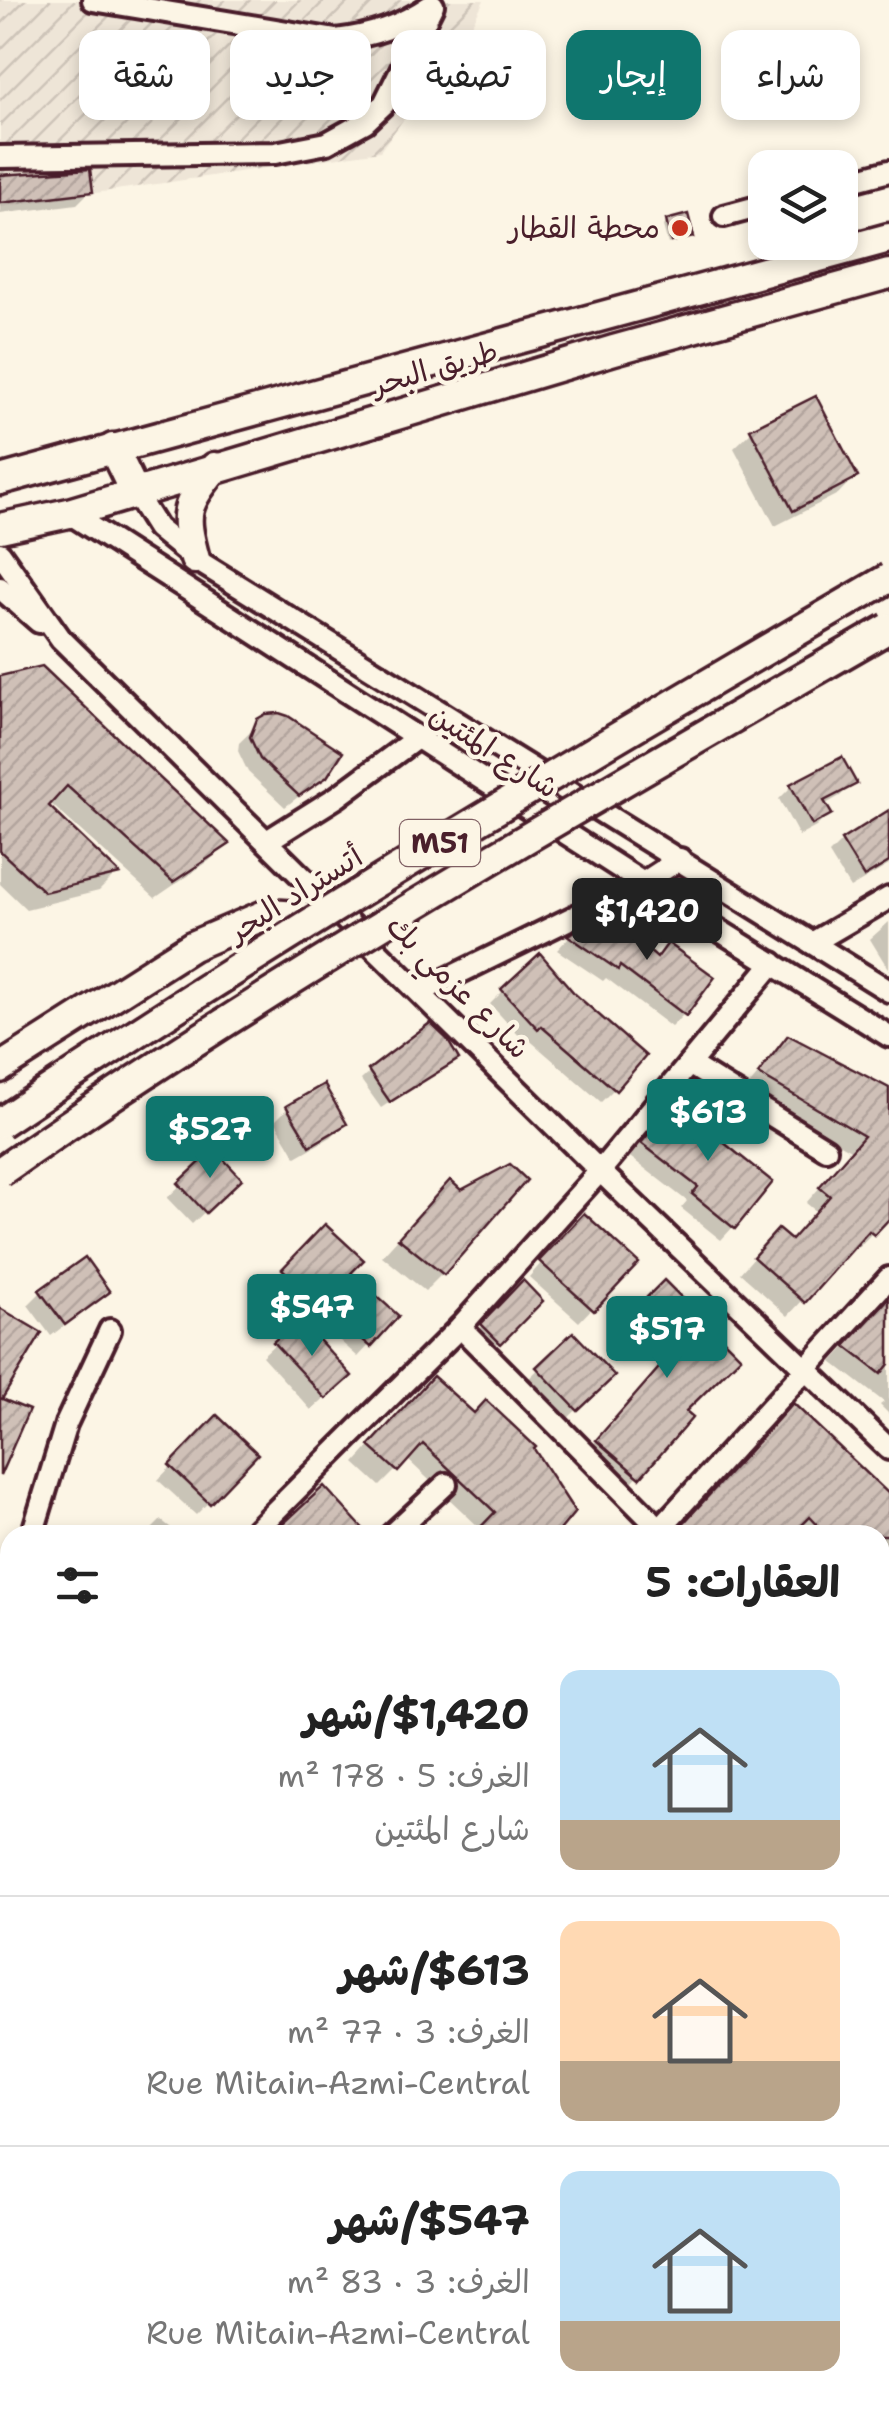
<!DOCTYPE html>
<html lang="ar">
<head>
<meta charset="utf-8">
<style>
  body { margin:0; font-family:"Shantell Sans","Playpen Sans Arabic",sans-serif; background:#f6f6f6; color:#222; direction:rtl; height:100vh; display:flex; flex-direction:column; font-size:38px; white-space:nowrap }
  * { box-sizing:border-box; margin:0 }
  p { font-size:32px; color:#767676 }
  .icon { flex:none; width:55px; height:55px; fill:none; stroke:currentColor; stroke-width:2; stroke-linecap:round; stroke-linejoin:round }
  .map { position:relative; flex:1; overflow:hidden; direction:ltr }
  .sheet { position:absolute; left:0px; top:1525px; width:890px; height:892px; display:flex; flex-direction:column; background:#fff; border-radius:30px 30px 0 0; box-shadow:0 5px 15px #0003; direction:rtl }
  .sheet>* { flex:none }
  .hud { position:absolute; left:30px; top:30px; width:830px; height:90px; direction:rtl; display:flex; gap:20px }
  .controls { position:absolute; left:748px; top:150px; display:grid; gap:20px }
  .controls a { display:grid; place-items:center; width:110px; height:110px; border-radius:20px; background:#fff; box-shadow:0 5px 15px #0003; font-size:50px }
  .price { position:absolute; translate:-50% -85px; padding:0 22px; border-radius:10px; background:#0f766e; color:#fff; font-size:32px; line-height:65px; filter:drop-shadow(0 2px 5px #0008) }
  .price::after { content:''; position:absolute; left:50%; top:60px; width:30px; height:22px; margin-left:-15px; background:inherit; clip-path:polygon(0 0,100% 0,50% 100%) }
  .price.active { background:#222; color:#fff }
  ul { padding:0; list-style:none }
  li { display:flex; align-items:center; gap:30px; height:250px; padding:0 50px }
  li+li { border-top:2px solid #e0e0e0 }
  li span { display:grid; place-items:center; flex:none; width:280px; height:200px; border-radius:20px; color:#555 }
  li>.icon { margin-inline-start:auto }
  span .icon { width:120px; height:120px; fill:#fffc; stroke-width:1 }
  li b { font-size:42px }
  h2 { display:flex; justify-content:space-between; align-items:center; height:120px; padding:0 50px; font-size:42px }
  .tag { padding:0 35px; border-radius:20px; background:#fff; box-shadow:0 5px 15px #0003; font-size:35px; line-height:90px }
  .tag.active { background:#0f766e; color:#fff }
  .map>svg:first-child { display:block }
  .industrial { fill:url(#industrial-furrows) }
  .shadow { fill:#0003 }
  .building { fill:url(#building-hatch); stroke:#4a1f2b; stroke-width:2.5 }
  .lines { fill:none; stroke-linecap:round; stroke-linejoin:round }
  .minor-casing { stroke:#4a1f2b; stroke-width:28 }
  .highway-casing { stroke:#4a1f2b; stroke-width:35 }
  .minor { stroke:#fcf5e5; stroke-width:20 }
  .highway { stroke:#fcf5e5; stroke-width:28 }
  .highway-bridge-casing { stroke:#4a1f2b; stroke-width:35; stroke-linecap:butt }
  .highway-bridge { stroke:#fcf5e5; stroke-width:28 }
  .poi-dot { fill:#c8321e; stroke:#fcf5e5; stroke-width:4 }
  .labels { text-anchor:middle; stroke-width:9; stroke-linejoin:round; paint-order:stroke }
  .shield { fill:#fcf5e5; stroke:#7f5f63; stroke-width:2.5 }
  .shield-label { font-size:28px; font-weight:bold; fill:#4a1f2b }
  .poi-label { font-size:30px; fill:#4a1f2b; stroke:#fcf5e5; text-anchor:end }
  .street-label { font-size:30px; fill:#4a1f2b; stroke:#fcf5e5 }
</style>
</head>
<body>
<div class="map">
<svg width="889" height="2416" viewBox="0 0 889 2416">
  <defs>
    <pattern id="industrial-furrows" width="10" height="10" patternUnits="userSpaceOnUse" patternTransform="scale(2.5)"><rect width="10" height="10" fill="#eee5d7"/><path d="M-1 1l2-2M0 10L10 0M9 11l2-2" fill="none" stroke="#cec4b9"/></pattern>
    <pattern id="building-hatch" width="6" height="6" patternUnits="userSpaceOnUse" patternTransform="scale(2.5)"><rect width="6" height="6" fill="#cfc0b7"/><path d="M-1 1l2-2M0 6l6-6M5 7l2-2" fill="none" stroke="#b3a59e"/></pattern>
  </defs>
  <rect width="100%" height="100%" fill="#fcf5e5"/>
  <filter id="ink" filterUnits="userSpaceOnUse"><feTurbulence type="fractalNoise" baseFrequency=".01" numOctaves="2"/><feDisplacementMap in="SourceGraphic" scale="20" xChannelSelector="R" yChannelSelector="G"/><feConvolveMatrix kernelMatrix="1 2 1 2 8 2 1 2 1" color-interpolation-filters="sRGB"/></filter>
  <g filter="url(#ink)">
    <path class="industrial" d="M0,0H484L467,34L380,151L0,207Z"/>
    <g class="shadow">
      <path d="M0,172L4,177L90,191L77,204L0,214Z"/>
      <path d="M667,222L691,236L668,244L663,226Z"/>
      <path d="M752,431L855,476L838,494L775,526L734,448Z"/>
      <path d="M0,678L226,844L209,861L155,898L49,802L45,806L116,874L99,891L26,909L0,884Z"/>
      <path d="M267,716L325,776L285,807L248,772L238,751L239,743Z"/>
      <path d="M853,783L840,796L824,805L829,814L816,827L799,836L779,799L792,786Z"/>
      <path d="M889,813V865L850,888L829,854L842,841Z"/>
      <path d="M609,918L655,960L669,946L684,1014L671,1027L606,978L603,981L557,950L569,937Z"/>
      <path d="M889,922V970L870,939Z"/>
      <path d="M503,991L614,1089L601,1102L526,1037L523,1040L490,1004Z"/>
      <path d="M789,1038L889,1091V1215L858,1248L854,1245L788,1316L740,1273L764,1246L790,1243L817,1212L806,1203L852,1151L745,1090Z"/>
      <path d="M456,1058L381,1108L361,1080L370,1072Z"/>
      <path d="M288,1108L344,1124L331,1137L296,1157L275,1121Z"/>
      <path d="M665,1116L705,1130L733,1227L721,1240L681,1208L687,1201L630,1157Z"/>
      <path d="M214,1153L239,1179L192,1224L167,1198Z"/>
      <path d="M433,1200L443,1273L425,1291L382,1256Z"/>
      <path d="M325,1228L348,1273L396,1316L358,1357L273,1281Z"/>
      <path d="M571,1229L635,1263L579,1322L529,1277Z"/>
      <path d="M523,1284L540,1301L486,1355L470,1339Z"/>
      <path d="M664,1284L737,1357L683,1411L690,1418L623,1492L582,1457L671,1356L652,1338L634,1355L614,1334Z"/>
      <path d="M41,1292H107L51,1336L28,1305Z"/>
      <path d="M889,1301V1414L880,1405L884,1402L832,1362Z"/>
      <path d="M573,1336L611,1376L564,1422L525,1382Z"/>
      <path d="M275,1344L335,1389L311,1410L262,1356Z"/>
      <path d="M417,1395L552,1535H476L481,1529L407,1459L380,1486L355,1463Z"/>
      <path d="M217,1418L255,1454L196,1515L158,1480Z"/>
      <path d="M779,1421L889,1498V1623L880,1615V1535H798L794,1530L789,1535H675Z"/>
      <path d="M161,1520L180,1535H146Z"/>
      <path d="M880,1640L889,1648V1737L880,1729Z"/>
      <path d="M10,1651V1666L3,1662Z"/>
      <path d="M10,1696V1745L0,1754V1701Z"/>
      <path d="M880,1763L889,1771V1811L880,1821Z"/>
      <path d="M10,1852V1887L0,1880V1865Z"/>
      <path d="M880,1921L889,1928V2017L880,2010Z"/>
      <path d="M6,1995L10,1999V2178L1,2187L0,2001Z"/>
      <path d="M880,2137L889,2144V2162L880,2173Z"/>
      <path d="M889,2222V2245L880,2236V2231Z"/>
      <path d="M880,2270L889,2278V2308L880,2318Z"/>
      <path d="M0,2364L10,2374V2408H45L52,2416H0Z"/>
      <path d="M252,2408H372L364,2416H267Z"/>
      <path d="M465,2408H525L535,2416H458Z"/>
      <path d="M602,2408H621L611,2416Z"/>
      <path d="M684,2408H748L740,2416H675Z"/>
      <path d="M824,2408H872L879,2413L876,2416H817Z"/>
    </g>
    <g class="building">
      <path d="M90,169L93,192L0,203V175Z"/>
      <path d="M688,214L694,237L671,242L666,220Z"/>
      <path d="M816,396L858,477L793,511L750,429Z"/>
      <path d="M42,666L146,765L230,844L173,882L67,786L49,806L120,874L44,892L0,851V676Z"/>
      <path d="M279,713L288,716L343,752L327,777L299,796L260,759L250,737L257,719L266,714Z"/>
      <path d="M842,757L857,784L824,801L832,814L812,825L790,784Z"/>
      <path d="M889,810V862L864,877L841,840Z"/>
      <path d="M609,915L657,958L668,943L715,977L686,1016L620,966L618,970L567,935Z"/>
      <path d="M540,953L575,994L646,1056L616,1091L541,1026L538,1029L501,989Z"/>
      <path d="M430,1023L447,1039L459,1059L390,1102L368,1070Z"/>
      <path d="M788,1035L889,1088V1219L874,1235L869,1231L805,1303L753,1257L778,1229L791,1240L830,1196L819,1187L864,1136L758,1074Z"/>
      <path d="M324,1084L347,1124L310,1146L286,1106Z"/>
      <path d="M677,1100L711,1126L708,1130L773,1182L735,1229L692,1194L698,1187L641,1143Z"/>
      <path d="M214,1149L242,1179L206,1213L178,1183Z"/>
      <path d="M510,1164L527,1180L444,1275L398,1238L450,1180L461,1190Z"/>
      <path d="M584,1213L639,1263L594,1311L539,1261Z"/>
      <path d="M325,1224L364,1260L351,1273L399,1316L371,1347L282,1269Z"/>
      <path d="M85,1257L110,1292L65,1325L39,1290Z"/>
      <path d="M523,1280L543,1301L501,1344L481,1324Z"/>
      <path d="M664,1280L741,1357L686,1411L693,1417L640,1478L596,1440L684,1339L669,1324L651,1341L627,1317Z"/>
      <path d="M889,1298V1364L881,1374L845,1346Z"/>
      <path d="M0,1308L42,1333L2,1399L29,1410L0,1476Z"/>
      <path d="M299,1318L352,1376L326,1399L273,1342Z"/>
      <path d="M573,1332L615,1376L578,1411L536,1367Z"/>
      <path d="M433,1376L474,1413L486,1400L536,1447L534,1449L575,1512L556,1535H473L495,1512L423,1444L398,1472L369,1446Z"/>
      <path d="M793,1403L889,1494V1535H827L810,1517L792,1535H691L681,1526Z"/>
      <path d="M217,1415L258,1454L210,1504L169,1465Z"/>
      <path d="M324,1486L369,1535H271Z"/>
    </g>
    <g class="lines">
      <g class="minor-casing">
        <g id="minor">
          <path d="M93,0L336,40C372,36 400,26 430,6"/>
          <path d="M0,157L275,153L327,143L365,122L384,104L433,5"/>
          <path d="M840,184L889,171"/>
          <path d="M724,216L765,205"/>
          <path d="M135,493L157,528L195,559L889,991"/>
          <path d="M69,513L643,883L889,1036"/>
          <path d="M0,553L61,639L600,1171L889,1449"/>
          <path d="M0,588L39,622"/>
          <path d="M267,841L337,797L418,737"/>
          <path d="M812,943L889,898"/>
          <path d="M420,992L643,883L680,859"/>
          <path d="M689,1064L826,1149"/>
          <path d="M460,1327L666,1535"/>
          <path d="M32,1535L66,1424L110,1330"/>
          <path d="M251,1535L460,1327L600,1171L773,963"/>
          <path d="M391,1535L446,1484"/>
          <path d="M654,1535L889,1278"/>
          <path d="M0,1619L10,1594"/>
          <path d="M880,1738L889,1747"/>
          <path d="M0,1822L10,1809"/>
          <path d="M0,1887L10,1896"/>
          <path d="M880,1898L889,1887"/>
          <path d="M880,2095L889,2104"/>
          <path d="M880,2193L889,2184"/>
          <path d="M0,2205L10,2214"/>
          <path d="M0,2263L10,2272"/>
          <path d="M880,2347L889,2355"/>
          <path d="M161,2408L171,2416"/>
          <path d="M227,2408L237,2416"/>
          <path d="M586,2408L595,2416"/>
          <path d="M117,2416L124,2408"/>
          <path d="M430,2416L437,2408"/>
          <path d="M634,2416L645,2408"/>
        </g>
      </g>
      <g class="highway-casing">
        <g id="highway">
          <path d="M113,448L135,493"/>
          <path d="M0,480L889,238"/>
          <path d="M0,528L69,513L614,350L889,274"/>
          <path d="M195,559C182,511 185,506 215,467"/>
          <path d="M0,1068L192,946L267,914L317,917"/>
        </g>
      </g>
      <use href="#minor" class="minor"/>
      <use href="#highway" class="highway"/>
      <g class="highway-bridge-casing">
        <g id="highway-bridge">
          <path d="M0,1123C289,929 588,753 889,578"/>
          <path d="M0,1172C285,973 588,802 889,628"/>
        </g>
      </g>
      <use href="#highway-bridge" class="highway-bridge"/>
    </g>
  </g>
  <circle class="poi-dot" cx="680" cy="228" r="10"/>
  <g class="labels">
    <rect class="shield" x="400" y="820" width="80" height="46" rx="8"/>
    <g class="shield-label">
      <text x="440" y="853">M51</text>
    </g>
    <g class="poi-label">
      <text x="660" y="238">محطة القطار</text>
    </g>
    <g class="street-label">
      <text transform="translate(435 368) rotate(-16)" y="10">طريق البحر</text>
      <text transform="translate(494 751) rotate(33)" y="10">شارع المئتين</text>
      <text transform="translate(295 894) rotate(-32)" y="10">أتستراد البحر</text>
      <text transform="translate(458 987) rotate(45)" y="10">شارع عزمي بك</text>
    </g>
  </g>
</svg>
<div class="controls">
<a><svg class="icon" aria-label="layers" viewBox="0 0 24 24"><path d="M12 4l9 5-9 5-9-5zM3 14l9 5 9-5"/></svg></a>
</div>
<b class="price active" style="left:647px;top:963px">$1,420</b>
<b class="price" style="left:708px;top:1164px">$613</b>
<b class="price" style="left:210px;top:1181px">$527</b>
<b class="price" style="left:312px;top:1359px">$547</b>
<b class="price" style="left:667px;top:1381px">$517</b>
<div class="hud">
<a class="tag">شراء</a>
<a class="tag active">إيجار</a>
<a class="tag">تصفية</a>
<a class="tag">جديد</a>
<a class="tag">شقة</a>
</div>
<section class="sheet">
<h2>العقارات: 5<svg class="icon" aria-label="filters" viewBox="0 0 24 24"><path d="M4 7h16M4 17h16"/><circle cx="9" cy="7" r="2"/><circle cx="15" cy="17" r="2"/></svg></h2>
<ul>
<li><span style="background:linear-gradient(#bfe0f5 75%,#b9a48a 0)"><svg class="icon" aria-label="home" viewBox="0 0 24 24"><path d="M3 11l9-7 9 7M6 9v11h12V9"/></svg></span><div><b>$1,420/شهر</b><p>الغرف: 5 · 178 m²</p><p>شارع المئتين</p></div></li>
<li><span style="background:linear-gradient(#ffd9b3 70%,#b9a48a 0)"><svg class="icon" aria-label="home" viewBox="0 0 24 24"><path d="M3 11l9-7 9 7M6 9v11h12V9"/></svg></span><div><b>$613/شهر</b><p>الغرف: 3 · 77 m²</p><p>Rue Mitain-Azmi-Central</p></div></li>
<li><span style="background:linear-gradient(#bfe0f5 75%,#b9a48a 0)"><svg class="icon" aria-label="home" viewBox="0 0 24 24"><path d="M3 11l9-7 9 7M6 9v11h12V9"/></svg></span><div><b>$547/شهر</b><p>الغرف: 3 · 83 m²</p><p>Rue Mitain-Azmi-Central</p></div></li>
</ul>
</section>
</div>
</body>
</html>
